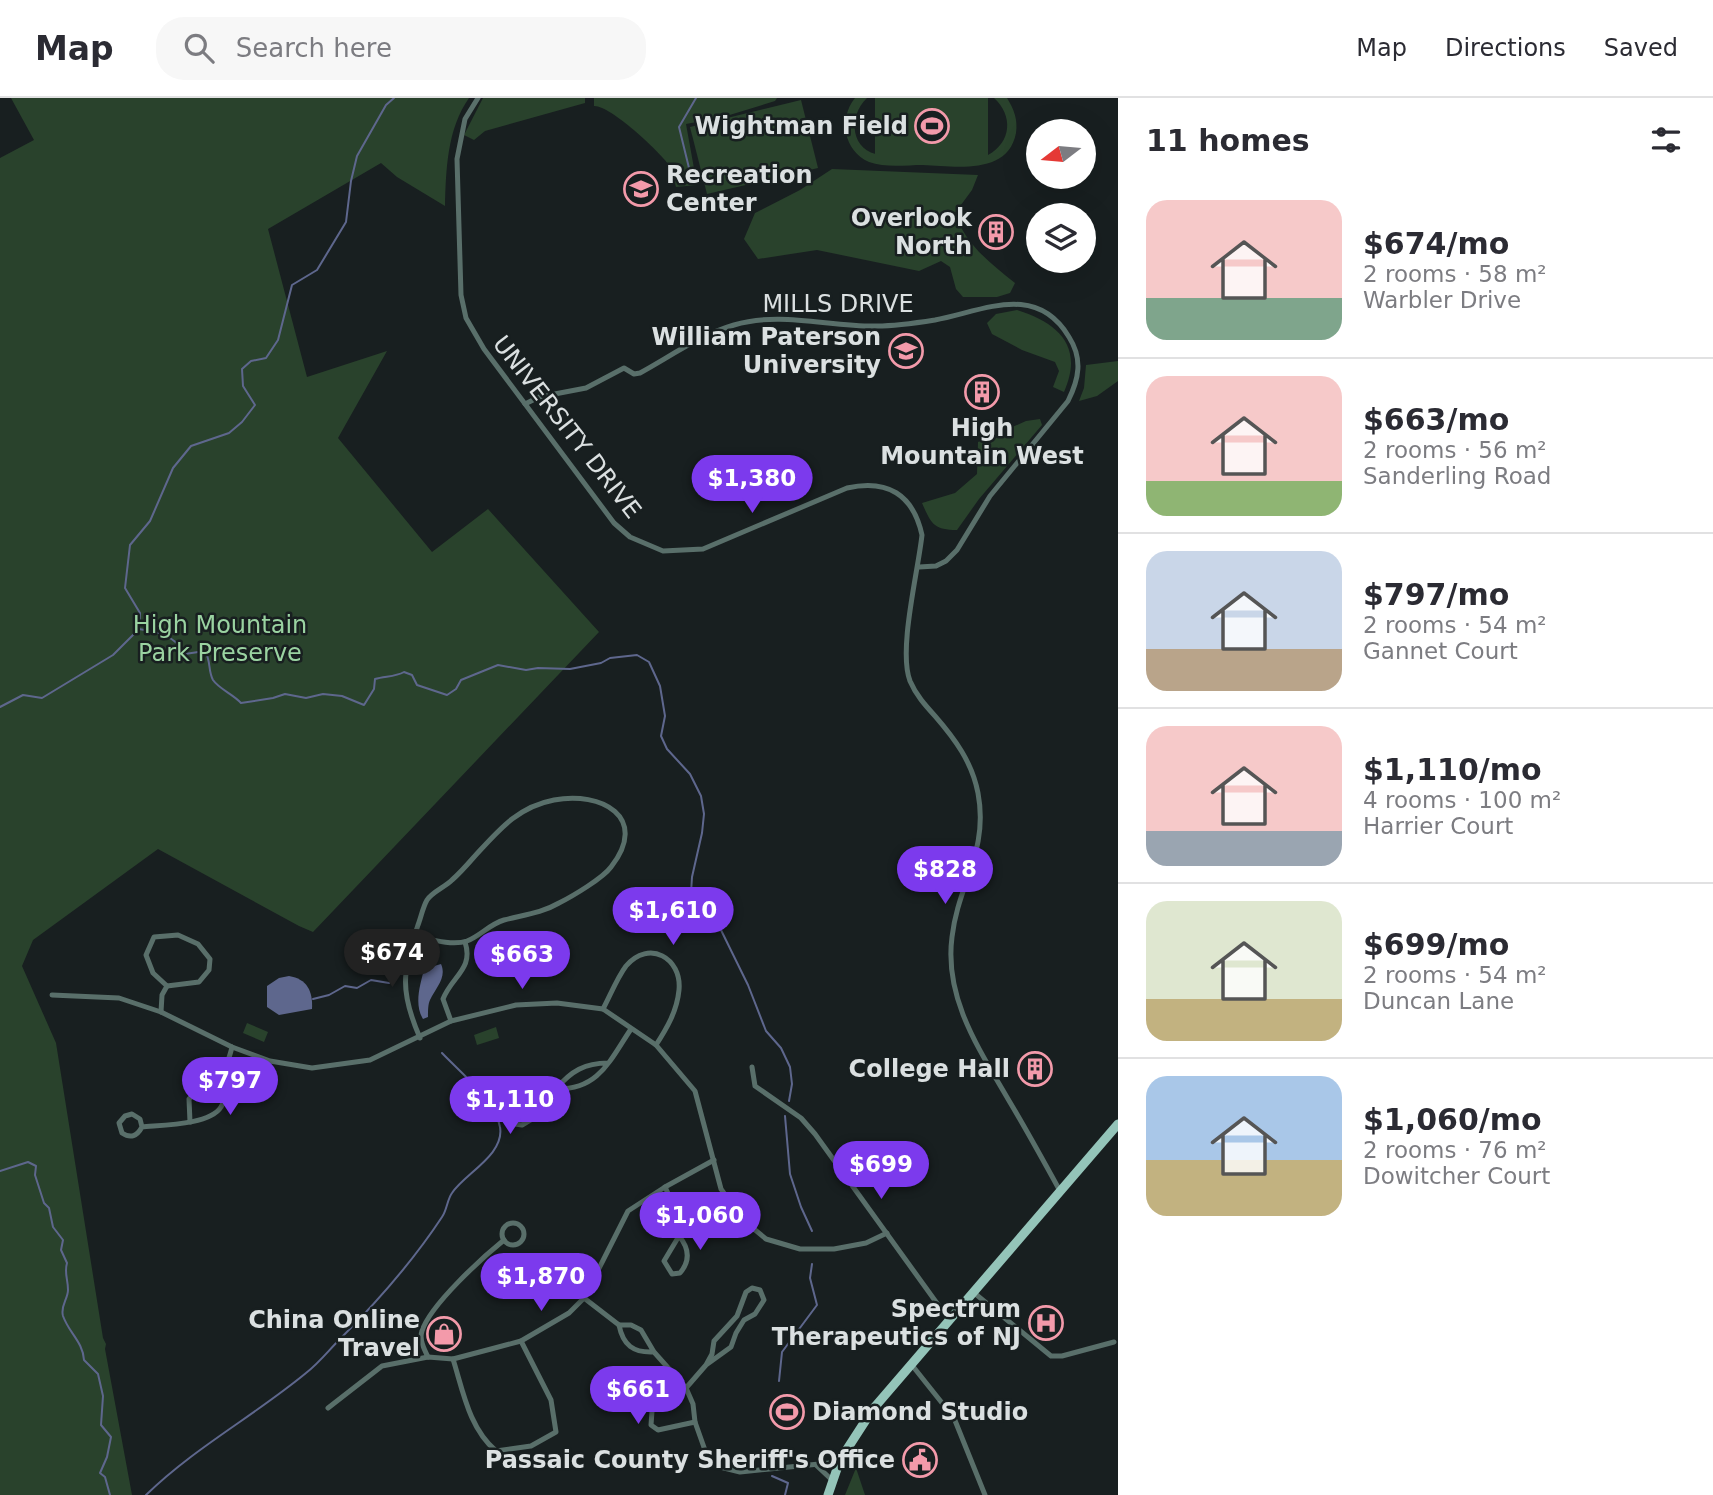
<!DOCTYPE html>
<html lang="en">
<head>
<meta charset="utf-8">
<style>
  body { margin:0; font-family:"DejaVu Sans",sans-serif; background:#f7f7f7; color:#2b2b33; height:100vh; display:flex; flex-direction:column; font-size:26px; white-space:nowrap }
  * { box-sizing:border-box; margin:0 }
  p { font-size:23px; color:#7c7c81 }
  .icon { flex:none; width:38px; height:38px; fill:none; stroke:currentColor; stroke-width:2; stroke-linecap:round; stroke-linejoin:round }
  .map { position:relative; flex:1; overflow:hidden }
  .panel { display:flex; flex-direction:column; background:#fff; width:595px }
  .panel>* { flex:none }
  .needle { width:46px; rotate:254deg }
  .fabs { position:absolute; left:1026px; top:21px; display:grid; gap:14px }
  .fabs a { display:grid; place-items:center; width:70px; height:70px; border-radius:50%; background:#fff; box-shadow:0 7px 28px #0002; font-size:35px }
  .price { position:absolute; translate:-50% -60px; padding:0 16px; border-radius:24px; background:#7c3aed; color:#fff; font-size:23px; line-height:46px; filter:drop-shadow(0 2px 4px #0008) }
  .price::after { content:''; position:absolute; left:50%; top:42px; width:21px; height:16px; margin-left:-10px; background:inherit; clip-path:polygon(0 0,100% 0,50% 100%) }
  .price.current { background:#222; color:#fff }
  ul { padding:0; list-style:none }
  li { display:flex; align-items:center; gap:21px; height:175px; padding:0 28px }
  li+li { border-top:2px solid #e1e1e2 }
  li span { display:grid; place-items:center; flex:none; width:196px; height:140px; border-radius:21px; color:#555 }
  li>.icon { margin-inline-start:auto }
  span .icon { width:84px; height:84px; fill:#fffc; stroke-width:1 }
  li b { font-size:30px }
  h2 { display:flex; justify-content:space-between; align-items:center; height:84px; padding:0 28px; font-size:30px }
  header { display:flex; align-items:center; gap:42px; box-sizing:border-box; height:98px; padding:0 35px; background:#fff; border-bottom:2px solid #e1e1e2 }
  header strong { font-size:33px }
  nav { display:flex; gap:38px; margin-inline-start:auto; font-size:24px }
  .search { width:490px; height:63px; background:#f7f7f7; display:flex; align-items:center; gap:18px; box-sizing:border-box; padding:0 24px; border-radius:28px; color:#7c7c81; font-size:26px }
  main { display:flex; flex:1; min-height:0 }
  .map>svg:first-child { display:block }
  .green { fill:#29422c }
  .water { fill:#5e678d }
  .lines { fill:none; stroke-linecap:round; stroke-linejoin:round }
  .stream { stroke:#5e678d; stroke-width:2 }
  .minor { stroke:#596f6a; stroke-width:5 }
  .primary { stroke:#94c4b9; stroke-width:9 }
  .labels { text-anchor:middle; stroke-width:5; stroke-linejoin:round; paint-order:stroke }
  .poi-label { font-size:24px; font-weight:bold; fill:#dbe0e1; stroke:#181f20; text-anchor:end }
  .street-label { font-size:24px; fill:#dbe0e1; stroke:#181f20 }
  .park-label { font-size:24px; fill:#9ad3a1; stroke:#181f20 }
</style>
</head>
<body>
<header>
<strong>Map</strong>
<div class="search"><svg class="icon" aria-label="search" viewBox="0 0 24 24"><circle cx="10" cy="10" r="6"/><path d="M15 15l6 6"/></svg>Search here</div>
<nav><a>Map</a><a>Directions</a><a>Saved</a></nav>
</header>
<main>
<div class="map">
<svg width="1118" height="1397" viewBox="0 0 1118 1397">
  <rect width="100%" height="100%" fill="#181f20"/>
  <g class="green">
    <path d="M11,0H469C447,31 446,72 445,108L397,79L381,65L268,131L307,279L387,253L338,340L432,454L488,411L599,534L313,834L299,828L158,751L33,842L22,868L56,945L103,1240L106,1246L105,1251L132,1397H0V60L34,42Z"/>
    <path d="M483,0H585V5L485,33L474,42L464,37Z"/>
    <path d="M594,0H777L775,3L723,19L686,26L697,87L676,89C674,82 673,73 669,67C659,53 610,7 594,8Z"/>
    <path d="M855,0H867C847,19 851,54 881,57L875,56V0H988V57C1012,44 1013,17 994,0H1007C1014,11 1018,22 1016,35C1008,78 954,68 923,67C906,67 885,70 869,64C844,53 838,21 855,0Z"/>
    <path d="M801,2L818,70L707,96L690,29Z"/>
    <path d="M832,71L978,77L972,92L955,115C965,146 990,165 1015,185L1010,195L997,199H963L956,191L950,169L941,163L919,173L817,152L758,161L744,141L755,115L800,92Z"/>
    <path d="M1017,212C1059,225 1084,249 1064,294L1053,289L1059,273L1055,264L1022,252L992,236L987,225L996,216Z"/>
    <path d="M1118,263V283L1097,298L1079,303L1084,290L1086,267Z"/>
    <path d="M1040,321L1042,327L979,401L957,432C933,432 931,425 922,405L955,395L977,376L978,344L1026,323Z"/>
    <path d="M247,925L268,934L264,944L243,935Z"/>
    <path d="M496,929L499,940L477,947L474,937Z"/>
    <path d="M856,1370L865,1397H845Z"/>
  </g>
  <g class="water">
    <path d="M441,866C447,880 436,889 430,902C428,906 428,913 428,919L423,921C414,906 420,888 424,871Z"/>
    <path d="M289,878C307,881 313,893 312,911L279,917L267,909V888L279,880Z"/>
  </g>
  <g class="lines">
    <g class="stream">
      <path d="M689,70L679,29L696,0"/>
      <path d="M139,531C158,534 176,538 185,556L205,553C211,563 208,573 213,582C219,591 233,596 241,605L273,600L285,596L306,600L323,596L342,598L364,607L374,591L375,581C385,578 395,579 404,574L412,577L417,587L447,597L456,591L461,582L498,567L526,572L538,570L570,571L601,565L610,560L637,557L649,564L660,588L665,618L661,638L667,651L690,676L701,698L704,716L702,735L692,779L691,795L698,807L708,815L719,828L748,887L766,933L781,950L790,969L792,986L789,1003"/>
      <path d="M0,609L23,597L42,600L113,557L139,531L140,515L125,490L130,447L150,423L173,370L191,348L229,335L242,324L255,307L243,288L242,271L251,263L266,260L278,242L292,187L317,172L346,124L351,83L357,58L386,7L394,0"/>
      <path d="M313,901L329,897L345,888L357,890L371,882L389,885"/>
      <path d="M785,1018L790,1076L801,1109L812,1133"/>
      <path d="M0,1073L28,1064L36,1068L35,1077L44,1105L49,1110L53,1129L63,1142L61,1152L67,1165C64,1175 68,1181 68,1192C68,1201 60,1208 63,1218C69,1235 83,1244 84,1262L98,1276L103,1298L101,1327L111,1339L107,1359L100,1375L105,1379L110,1397"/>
      <path d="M779,1283L782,1254L817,1207L810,1180L812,1166"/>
      <path d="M772,1378L788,1385L785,1397"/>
      <path d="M146,1397C194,1350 254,1318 306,1275C319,1265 329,1252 340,1241C377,1204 413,1163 442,1119C447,1112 447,1102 452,1095C464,1076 505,1057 500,1029C496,1003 459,973 442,955"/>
    </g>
    <g class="minor">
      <path d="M478,0L465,21L457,61L461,197L466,220L484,251L614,425L630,439L663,453L703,451L847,390C887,381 913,396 922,437C918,474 898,552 910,583C916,597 925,607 935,618C955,641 972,664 978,695C989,753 958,786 952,839C944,900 979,951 1008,1001C1026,1031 1043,1062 1060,1093"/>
      <path d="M525,306L539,299L586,290L624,270L634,276L640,275C671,258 700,237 734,227C780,213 830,229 877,228C896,228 916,225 935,222C983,213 1036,184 1069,239C1083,261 1079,281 1068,303L990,398L957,452L946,463L936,468L919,469"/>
      <path d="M178,837L198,846L210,861L209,872L199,884L167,888L153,875L146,857L154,839Z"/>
      <path d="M414,838C429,841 452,848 467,843C480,838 490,826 504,822C523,817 542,815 559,805C573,798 603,780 611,769C650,719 601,693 554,702C517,709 498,733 474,759C467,767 460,775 452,782C445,789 432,794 427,802C423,809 421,819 418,827C402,874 400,894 420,940"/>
      <path d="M52,897L119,900L161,914L232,949L270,963L312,970L370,962L451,923L516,907L557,905L603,911L656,947L695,993L721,1091L743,1122L766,1141L800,1151H834L866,1145L887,1135"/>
      <path d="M603,911C610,898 617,880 626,868C649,841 682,860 679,892C677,913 667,930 656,947"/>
      <path d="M161,914L162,897L167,888"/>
      <path d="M451,923L443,901C452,878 474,871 465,844"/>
      <path d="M608,965C585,965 571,973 556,991C599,992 610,962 631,931"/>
      <path d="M752,969L755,988L801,1020L815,1036L949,1222"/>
      <path d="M529,1001L532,1021L522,1027L515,1026L510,1016L513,1008L519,1005L556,991"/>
      <path d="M190,1024L189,1001L207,982L225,978"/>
      <path d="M142,1029C137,1038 131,1041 122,1035L119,1025L125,1018L132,1016L140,1021L142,1029C161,1027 210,1027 221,1009C227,1000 223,987 225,976C226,967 230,958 232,949"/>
      <path d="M665,1089L681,1123L679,1138"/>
      <circle cx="513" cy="1136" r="11"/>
      <path d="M679,1138C689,1150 691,1162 680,1175L672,1176L664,1163Z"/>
      <path d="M973,1194L1051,1258H1062L1114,1244"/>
      <path d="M584,1200L619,1227"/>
      <path d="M654,1254C633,1255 623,1247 619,1227H631L641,1232L654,1254L686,1290L693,1306L695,1324L706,1355L716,1368L740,1374L839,1364"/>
      <path d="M428,1259C424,1251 419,1241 422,1233C430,1207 483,1159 504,1142"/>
      <path d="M453,1261C463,1293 469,1330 496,1353L531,1348L556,1334L551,1302L521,1243"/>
      <path d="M911,1266L954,1320L985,1397"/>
      <path d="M328,1310L382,1268L428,1259L453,1261L491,1251L521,1243L569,1215L584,1200L628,1113L665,1089L714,1062"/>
      <path d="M695,1324L658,1332L651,1327L652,1313L686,1290L706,1267L731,1249L736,1235L744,1222L755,1216L764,1202L760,1192L752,1190L746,1194L737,1218L714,1243L712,1256L706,1267"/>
      <path d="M816,1367L832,1382"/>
    </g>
    <path class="primary" d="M828,1397L840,1362L873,1311L1118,1026"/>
  </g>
  <defs>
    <g id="stadium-ring" transform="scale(1.75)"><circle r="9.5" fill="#181f20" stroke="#f39aaa" stroke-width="1.5"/><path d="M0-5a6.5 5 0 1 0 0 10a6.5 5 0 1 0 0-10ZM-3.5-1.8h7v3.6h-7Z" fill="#f39aaa"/></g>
    <g id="university-ring" transform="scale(1.75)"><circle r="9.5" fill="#181f20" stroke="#f39aaa" stroke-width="1.5"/><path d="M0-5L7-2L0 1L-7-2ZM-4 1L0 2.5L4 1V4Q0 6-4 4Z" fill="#f39aaa"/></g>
    <g id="building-ring" transform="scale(1.75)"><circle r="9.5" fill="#181f20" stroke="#f39aaa" stroke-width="1.5"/><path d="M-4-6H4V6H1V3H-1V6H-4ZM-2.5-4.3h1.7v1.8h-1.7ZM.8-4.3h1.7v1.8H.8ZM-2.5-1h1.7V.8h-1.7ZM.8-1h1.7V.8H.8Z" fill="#f39aaa"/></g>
    <g id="hospital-ring" transform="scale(1.75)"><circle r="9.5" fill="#181f20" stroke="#f39aaa" stroke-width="1.5"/><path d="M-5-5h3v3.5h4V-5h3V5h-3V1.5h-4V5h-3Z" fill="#f39aaa"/></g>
    <g id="shop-ring" transform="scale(1.75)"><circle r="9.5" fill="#181f20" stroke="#f39aaa" stroke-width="1.5"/><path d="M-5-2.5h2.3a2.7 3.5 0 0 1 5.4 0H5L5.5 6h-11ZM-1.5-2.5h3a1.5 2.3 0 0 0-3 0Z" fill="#f39aaa"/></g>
    <g id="civic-ring" transform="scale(1.75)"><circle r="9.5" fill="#181f20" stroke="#f39aaa" stroke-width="1.5"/><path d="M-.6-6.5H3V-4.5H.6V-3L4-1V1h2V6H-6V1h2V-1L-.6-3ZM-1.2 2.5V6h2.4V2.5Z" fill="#f39aaa"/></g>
  </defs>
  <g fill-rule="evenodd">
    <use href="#stadium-ring" x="932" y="28"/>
    <use href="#university-ring" x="641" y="91"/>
    <use href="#building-ring" x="996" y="134"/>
    <use href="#university-ring" x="906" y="253"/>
    <use href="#building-ring" x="982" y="294"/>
    <use href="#building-ring" x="1035" y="971"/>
    <use href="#hospital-ring" x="1046" y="1225"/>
    <use href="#shop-ring" x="444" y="1236"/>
    <use href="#stadium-ring" x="787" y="1314"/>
    <use href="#civic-ring" x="920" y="1362"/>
  </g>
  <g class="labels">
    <g class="poi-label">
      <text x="908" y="36">Wightman Field</text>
      <text x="666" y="85" text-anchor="start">Recreation<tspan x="666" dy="28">Center</tspan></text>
      <text x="972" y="128">Overlook<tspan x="972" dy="28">North</tspan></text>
      <text x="881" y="247">William Paterson<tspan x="881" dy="28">University</tspan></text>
      <text x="982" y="338" text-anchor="middle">High<tspan x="982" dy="28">Mountain West</tspan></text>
      <text x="1010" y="979">College Hall</text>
      <text x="1021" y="1219">Spectrum<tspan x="1021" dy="28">Therapeutics of NJ</tspan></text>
      <text x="420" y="1230">China Online<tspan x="420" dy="28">Travel</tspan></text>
      <text x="812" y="1322" text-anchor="start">Diamond Studio</text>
      <text x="895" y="1370">Passaic County Sheriff's Office</text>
    </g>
    <g class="street-label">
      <text x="838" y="214">MILLS DRIVE</text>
      <text transform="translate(567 329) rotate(52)" y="8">UNIVERSITY DRIVE</text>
    </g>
    <g class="park-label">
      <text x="220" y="535">High Mountain<tspan x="220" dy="28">Park Preserve</tspan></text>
    </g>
  </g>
</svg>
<div class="fabs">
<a><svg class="needle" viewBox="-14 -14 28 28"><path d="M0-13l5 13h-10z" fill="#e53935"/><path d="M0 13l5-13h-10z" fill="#7c7c81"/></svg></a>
<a><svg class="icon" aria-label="layers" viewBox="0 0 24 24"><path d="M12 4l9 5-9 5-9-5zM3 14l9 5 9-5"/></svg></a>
</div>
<b class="price" style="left:752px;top:417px">$1,380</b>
<b class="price" style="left:945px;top:808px">$828</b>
<b class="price" style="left:673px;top:849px">$1,610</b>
<b class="price current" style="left:392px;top:891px">$674</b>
<b class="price" style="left:522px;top:893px">$663</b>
<b class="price" style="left:230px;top:1019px">$797</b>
<b class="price" style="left:510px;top:1038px">$1,110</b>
<b class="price" style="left:881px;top:1103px">$699</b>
<b class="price" style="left:700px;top:1154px">$1,060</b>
<b class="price" style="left:541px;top:1215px">$1,870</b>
<b class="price" style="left:638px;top:1328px">$661</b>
</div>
<section class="panel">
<h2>11 homes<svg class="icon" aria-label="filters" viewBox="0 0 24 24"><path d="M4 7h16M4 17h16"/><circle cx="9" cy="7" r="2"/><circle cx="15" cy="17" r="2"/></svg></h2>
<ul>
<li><span style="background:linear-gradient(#f6c9c9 70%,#7fa58c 0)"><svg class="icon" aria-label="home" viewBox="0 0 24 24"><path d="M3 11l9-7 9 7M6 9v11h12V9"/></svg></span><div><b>$674/mo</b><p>2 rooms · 58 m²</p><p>Warbler Drive</p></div></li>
<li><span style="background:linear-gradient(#f6c9c9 75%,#8fb573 0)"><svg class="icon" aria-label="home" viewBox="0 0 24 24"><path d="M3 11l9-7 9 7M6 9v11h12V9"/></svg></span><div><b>$663/mo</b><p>2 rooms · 56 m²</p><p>Sanderling Road</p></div></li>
<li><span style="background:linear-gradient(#c9d6e8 70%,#b9a48a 0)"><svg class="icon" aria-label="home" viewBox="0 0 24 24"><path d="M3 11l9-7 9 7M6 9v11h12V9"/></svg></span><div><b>$797/mo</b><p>2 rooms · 54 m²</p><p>Gannet Court</p></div></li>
<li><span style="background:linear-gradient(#f6c9c9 75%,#9aa5b1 0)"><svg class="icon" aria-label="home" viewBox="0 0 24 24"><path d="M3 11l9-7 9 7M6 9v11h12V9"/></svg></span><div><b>$1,110/mo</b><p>4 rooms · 100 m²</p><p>Harrier Court</p></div></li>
<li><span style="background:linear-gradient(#dfe7d0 70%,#c2b280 0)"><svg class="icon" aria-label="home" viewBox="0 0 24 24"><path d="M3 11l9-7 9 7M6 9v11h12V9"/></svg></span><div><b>$699/mo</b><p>2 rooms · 54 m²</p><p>Duncan Lane</p></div></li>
<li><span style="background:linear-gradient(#a9c7e8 60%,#c2b280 0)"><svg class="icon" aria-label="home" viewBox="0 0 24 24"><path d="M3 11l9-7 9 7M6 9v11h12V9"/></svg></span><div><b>$1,060/mo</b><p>2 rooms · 76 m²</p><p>Dowitcher Court</p></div></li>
</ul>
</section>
</main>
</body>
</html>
